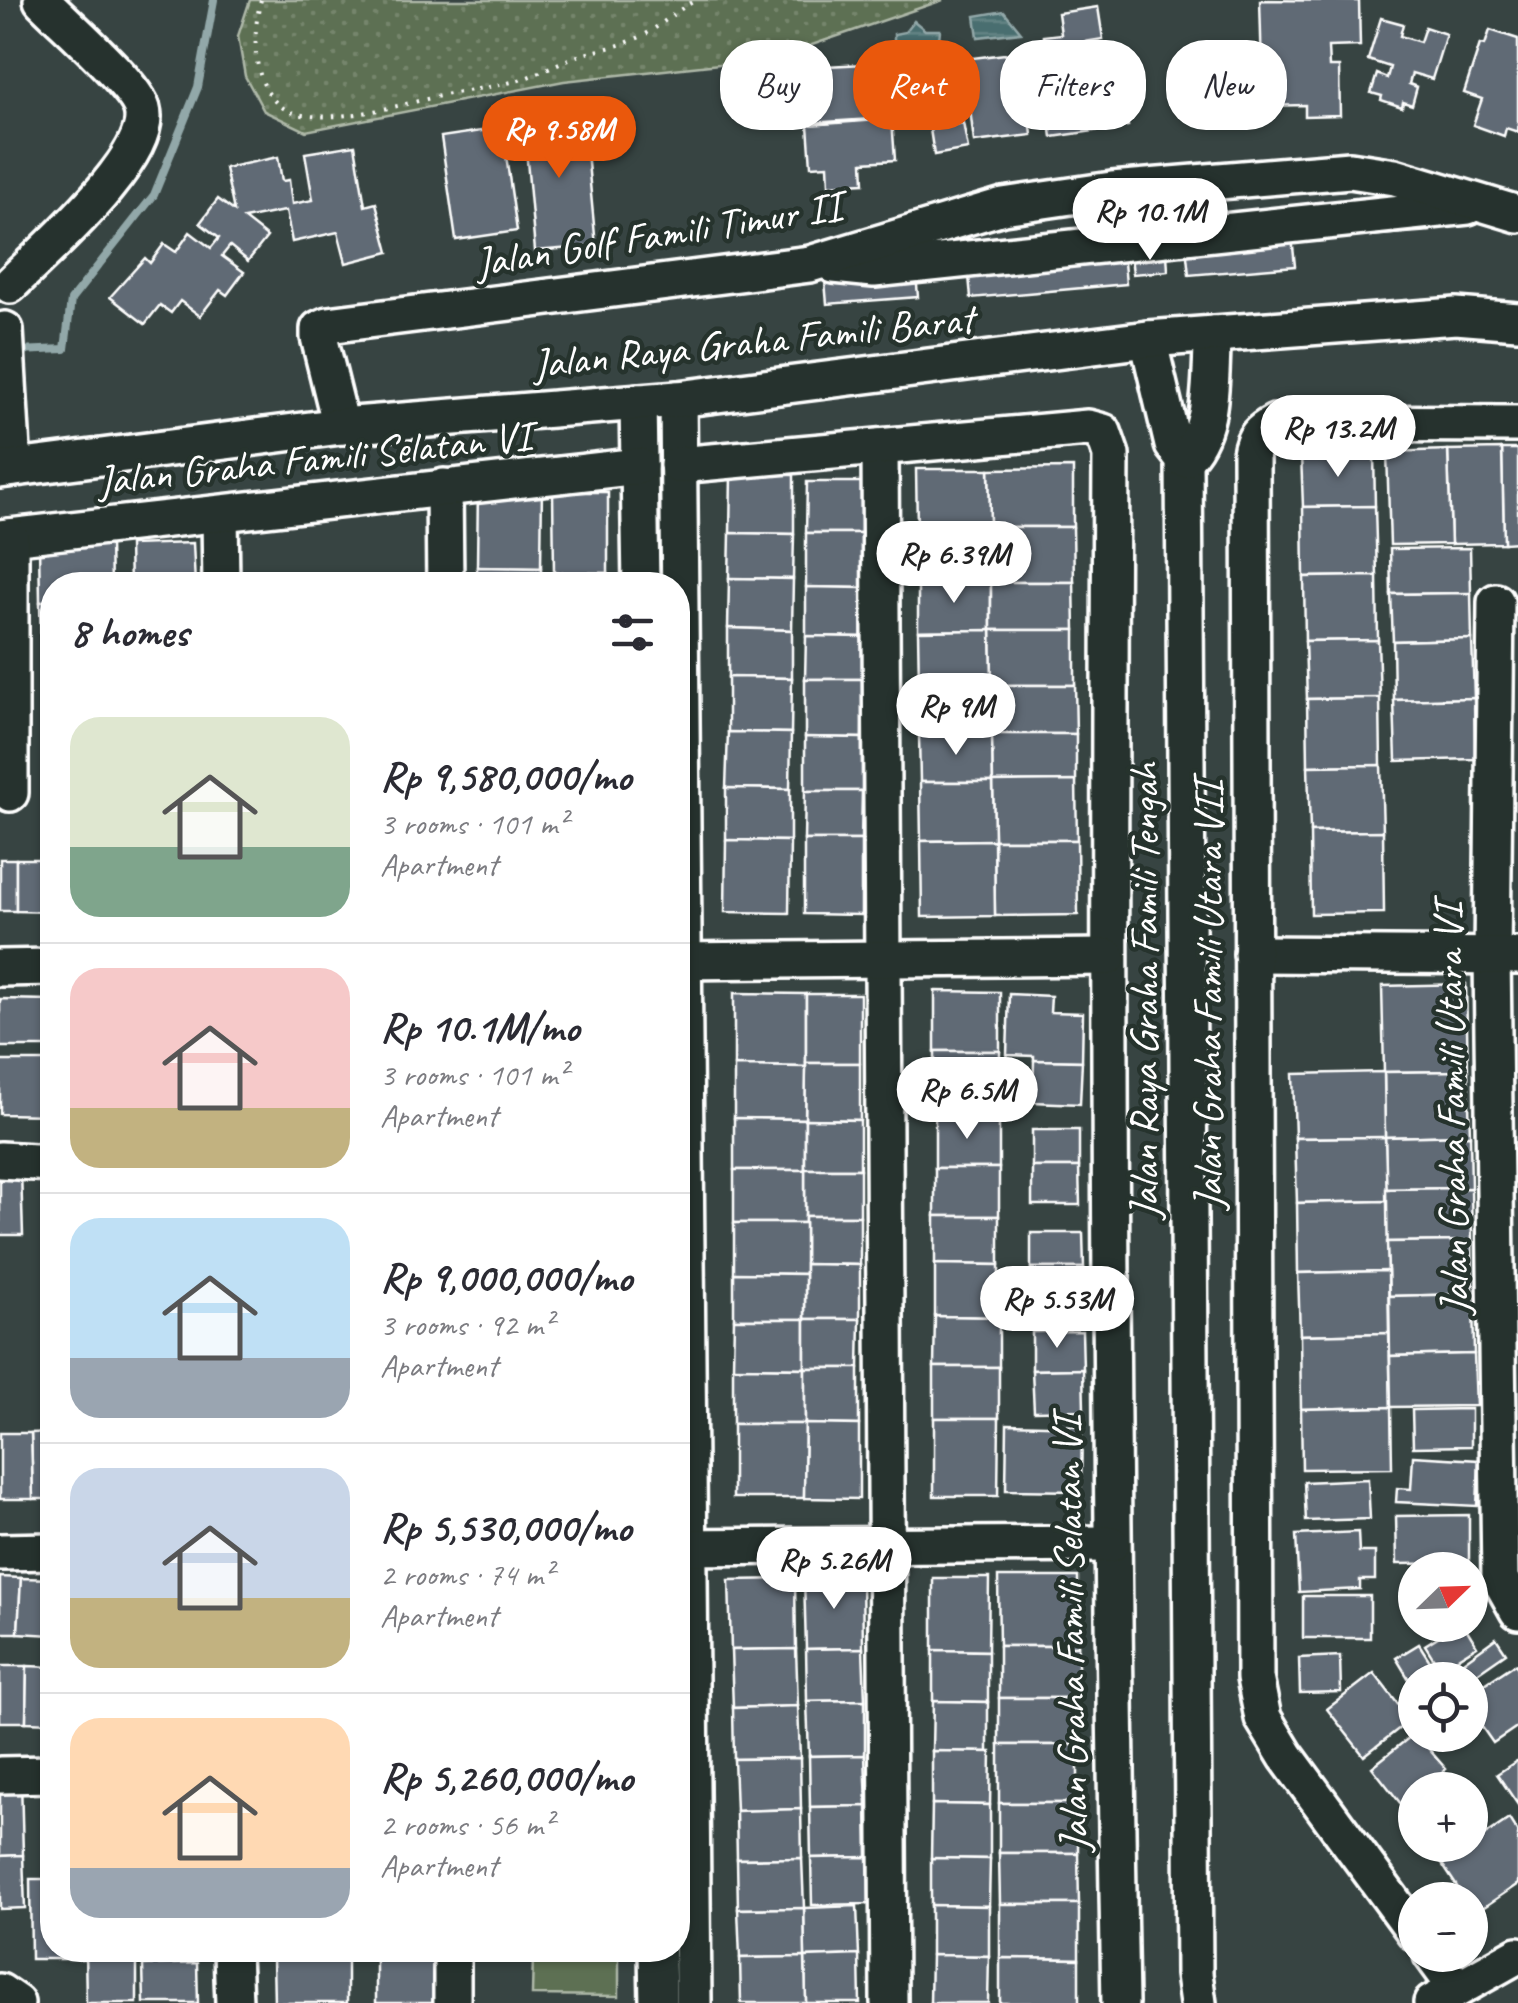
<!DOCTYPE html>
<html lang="en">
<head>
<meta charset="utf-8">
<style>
  body { margin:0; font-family:Caveat,sans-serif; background:#f2f2f3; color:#2b2b33; height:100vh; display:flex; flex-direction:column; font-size:38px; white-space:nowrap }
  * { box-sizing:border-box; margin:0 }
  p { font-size:32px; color:#7c7c81 }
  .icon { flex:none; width:55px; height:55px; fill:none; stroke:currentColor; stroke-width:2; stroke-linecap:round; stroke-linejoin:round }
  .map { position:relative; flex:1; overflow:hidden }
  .details { position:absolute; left:40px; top:572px; width:650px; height:1390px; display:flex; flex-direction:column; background:#fff; border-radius:40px; box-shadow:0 2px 8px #0004 }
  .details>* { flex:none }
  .guide { position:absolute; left:720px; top:40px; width:648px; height:90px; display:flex; gap:20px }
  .needle { width:65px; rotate:67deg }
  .buttons { position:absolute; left:1398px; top:1552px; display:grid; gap:20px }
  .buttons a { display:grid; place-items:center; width:90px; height:90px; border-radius:50%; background:#fff; box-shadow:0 2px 8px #0004; font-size:50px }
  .price { position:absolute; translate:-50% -85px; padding:0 22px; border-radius:35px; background:#fff; color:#222; font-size:32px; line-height:65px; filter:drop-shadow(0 2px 5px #0008) }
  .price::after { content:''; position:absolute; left:50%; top:60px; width:30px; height:22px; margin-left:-15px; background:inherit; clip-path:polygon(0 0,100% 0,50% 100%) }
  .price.current { background:#ea580c; color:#fff }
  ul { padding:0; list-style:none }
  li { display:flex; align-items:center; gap:30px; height:250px; padding:0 30px }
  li+li { border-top:2px solid #e1e1e2 }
  li span { display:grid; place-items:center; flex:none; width:280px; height:200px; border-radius:30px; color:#555 }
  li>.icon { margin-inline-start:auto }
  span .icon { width:120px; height:120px; fill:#fffc; stroke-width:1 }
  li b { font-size:42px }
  h2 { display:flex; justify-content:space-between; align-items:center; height:120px; padding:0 30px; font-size:42px }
  .tag { padding:0 35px; border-radius:40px; background:#fff; box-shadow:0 2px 8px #0004; font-size:35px; line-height:90px }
  .tag.current { background:#ea580c; color:#fff }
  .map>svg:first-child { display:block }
  .grass { fill:url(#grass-dots); stroke:#aeb8a8; stroke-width:2.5 }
  .park { fill:#5d7052; stroke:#aeb8a8; stroke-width:2.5 }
  .water { fill:url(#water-rules); stroke:#92a8a9; stroke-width:2.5 }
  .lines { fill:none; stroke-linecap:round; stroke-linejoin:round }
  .stream { stroke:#92a8a9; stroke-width:8 }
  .building { fill:#606a74; stroke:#fff; stroke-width:2.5 }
  .minor-casing { stroke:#fff; stroke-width:42 }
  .path { stroke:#fff; stroke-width:4; stroke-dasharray:2.5 8; stroke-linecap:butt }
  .minor { stroke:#26332d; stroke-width:35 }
  .labels { text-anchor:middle; stroke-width:9; stroke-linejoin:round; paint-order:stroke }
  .street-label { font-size:42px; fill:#fff; stroke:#26332d }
</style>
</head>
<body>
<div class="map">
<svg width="1518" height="2003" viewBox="0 0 1518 2003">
  <defs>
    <pattern id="grass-dots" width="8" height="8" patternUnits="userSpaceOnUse" patternTransform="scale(2.5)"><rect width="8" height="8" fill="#5d7052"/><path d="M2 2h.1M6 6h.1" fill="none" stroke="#75856c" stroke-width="1.8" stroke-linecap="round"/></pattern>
    <pattern id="water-rules" width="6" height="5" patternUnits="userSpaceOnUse" patternTransform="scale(2.5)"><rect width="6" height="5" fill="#4a6e6f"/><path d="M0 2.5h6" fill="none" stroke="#658485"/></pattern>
  </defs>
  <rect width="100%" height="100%" fill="#374442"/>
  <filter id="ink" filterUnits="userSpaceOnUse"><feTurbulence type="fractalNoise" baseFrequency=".01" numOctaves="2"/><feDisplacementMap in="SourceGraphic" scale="20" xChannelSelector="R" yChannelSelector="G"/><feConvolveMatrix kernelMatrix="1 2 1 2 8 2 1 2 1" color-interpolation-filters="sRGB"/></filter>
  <g filter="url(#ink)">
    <path class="grass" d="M250,0H943L774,58L564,81L306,131L264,111L245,76L238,36Z"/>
    <path class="park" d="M533,1956L619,1957V1996L532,1995Z"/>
    <g class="water">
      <path d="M1004,11L1021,32L978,37L975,16Z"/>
      <path d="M914,21L925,30H940L938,50L894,52V34L905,32Z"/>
    </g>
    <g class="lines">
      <path class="stream" d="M18,351L65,349L71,300L154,195L198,87L214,0"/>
    </g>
    <g class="building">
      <path d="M1260,0L1359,1L1360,46L1328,47L1329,67H1339L1340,115L1305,116V105L1263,106Z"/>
      <path d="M1098,7L1103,39L1072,44L1077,76L1119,70L1128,126L1052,137L1044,81H1049L1043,36L1061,34L1058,13Z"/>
      <path d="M1381,18L1403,24L1400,36L1420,42L1425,27L1446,34L1432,79L1412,73L1409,84L1417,87L1412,105L1403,102L1402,107L1381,100L1382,96L1371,93L1377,74L1387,78L1390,67L1368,60Z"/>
      <path d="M1490,30L1518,39V132L1506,128L1504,136L1473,125L1482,99L1464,93L1480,44L1485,45Z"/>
      <path d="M928,48L932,79L952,76L956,108L898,115L891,53Z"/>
      <path d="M1022,52L1032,135L974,142L964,59Z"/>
      <path d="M885,63L889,118L809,123L807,87L827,86L826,66Z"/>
      <path d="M583,110L596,246L535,251L523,115Z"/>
      <path d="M892,119L895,160L863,162L864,183L829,185L828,165L811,166L808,125Z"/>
      <path d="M963,123L968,149L934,155L930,129Z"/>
      <path d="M502,128L517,231L456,240L441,137Z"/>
      <path d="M355,145L365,206L376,203L389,252L346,263L338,232L292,242L286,211L279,212L244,219L267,237L248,261L230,246L222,256L244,272L227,295L220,290L200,316L180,301L171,313L160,305L145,324L110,297L145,258L150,263L164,244L176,252L190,232L211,248L219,238L200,223L218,199L234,211L225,168L278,157L282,181L289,180L292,204L313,200L305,153Z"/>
      <path d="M1429,220L1430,231L1327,239L1326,229Z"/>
      <path d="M1292,237L1295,266L1189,275L1186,247Z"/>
      <path d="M1123,252L1126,284L971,298L968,265Z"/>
      <path d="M1167,253L1168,271L1133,274L1131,256Z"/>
      <path d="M916,274L918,297L827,304L825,281Z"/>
      <path d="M1502,449H1518V542L1504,543Z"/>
      <path d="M1502,449L1504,543L1451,544L1448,450Z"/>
      <path d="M1448,450L1451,544L1390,545L1387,452Z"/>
      <path d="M1374,452L1375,506L1303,507L1301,454Z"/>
      <path d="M1073,468V527H990L989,469Z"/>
      <path d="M916,469H989L990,527L917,528Z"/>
      <path d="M731,474L794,475V534L730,533Z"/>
      <path d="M807,482H864L863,533H806Z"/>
      <path d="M478,486H542L541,568L477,567Z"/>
      <path d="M553,492H608V573H554Z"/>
      <path d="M1375,506L1377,576L1304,577L1303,507Z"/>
      <path d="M990,527H1073L1074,582H991Z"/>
      <path d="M990,527L991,582L918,583L917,528Z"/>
      <path d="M730,533L794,534L793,579L729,578Z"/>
      <path d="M806,533H863V588L806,587Z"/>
      <path d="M110,543L111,585H52V602H40L39,544Z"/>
      <path d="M193,543L195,585H130L129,545Z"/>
      <path d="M1470,548L1471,593L1391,594L1390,549Z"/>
      <path d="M477,567L541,568V585H477Z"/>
      <rect x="554" y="573" width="54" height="12"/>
      <path d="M1377,576L1378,640L1305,641L1304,577Z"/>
      <path d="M729,578L793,579L792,630L728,628Z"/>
      <path d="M991,582V630L918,631V583Z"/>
      <path d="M991,582H1074L1075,630H991Z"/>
      <path d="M806,587L863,588V637L806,636Z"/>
      <path d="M1471,593L1472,639L1393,641L1391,594Z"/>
      <path d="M40,602H52V652H41Z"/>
      <path d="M728,628L792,630V678L728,677Z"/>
      <path d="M991,630H1075V685H992Z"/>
      <path d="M991,630L992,685L919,686L918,631Z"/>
      <path d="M806,636L863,637V679H805Z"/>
      <path d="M1472,639L1474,698L1394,700L1393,641Z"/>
      <path d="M1378,640L1380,698L1307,699L1305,641Z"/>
      <path d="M41,652H52V699H42Z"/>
      <path d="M728,677L792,678L791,733L728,732Z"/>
      <path d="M805,679H863L862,738L805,737Z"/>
      <path d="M992,685V734H919V686Z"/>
      <path d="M992,685H1075L1076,734H992Z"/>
      <path d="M1380,698L1381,765L1308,766L1307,699Z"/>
      <path d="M1474,698L1475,759L1396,761L1394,700Z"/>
      <path d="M42,699H52V747H43Z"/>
      <path d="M728,732L791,733L790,789L726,788Z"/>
      <path d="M919,734H992L993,782H920Z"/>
      <path d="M992,734H1076V781L993,782Z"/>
      <path d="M805,737L862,738V791H805Z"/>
      <path d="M43,747H52V798L44,799Z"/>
      <path d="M1381,765L1383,831L1310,832L1308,766Z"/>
      <path d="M1076,781L1077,840H994L993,782Z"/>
      <path d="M920,782H993L994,840L921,841Z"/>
      <path d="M726,788L790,789V841L726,840Z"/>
      <path d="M805,791H862L861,840H804Z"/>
      <path d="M1383,831L1384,913L1311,914L1310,832Z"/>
      <path d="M726,840L790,841L789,913L725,912Z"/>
      <path d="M804,840H861V915L804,914Z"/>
      <path d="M994,840H1077L1078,915L995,916Z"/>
      <path d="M994,840L995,916L922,917L921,841Z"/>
      <rect x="0" y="859" width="16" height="52"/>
      <path d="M16,859H52V912L16,911Z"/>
      <path d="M1466,984L1468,1071L1384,1072L1382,986Z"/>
      <path d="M935,991L1000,992V1051H935Z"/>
      <path d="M734,993L806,994V1067L734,1066Z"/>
      <rect x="806" y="994" width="54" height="69"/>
      <path d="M1009,994L1051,996L1050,1012L1083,1013L1082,1061L1034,1060V1056L1007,1055Z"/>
      <path d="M0,999L52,1000V1047H0Z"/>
      <path d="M935,1051H1000L999,1117L935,1116Z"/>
      <path d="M1034,1060L1082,1061L1080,1104L1033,1102Z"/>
      <path d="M0,1061H52V1115L0,1114Z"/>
      <path d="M806,1063H860V1120L805,1119Z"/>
      <path d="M734,1066L806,1067L805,1119L734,1118Z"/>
      <path d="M1468,1071L1470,1135L1385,1137L1384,1072Z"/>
      <path d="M1384,1072L1385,1137L1295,1138L1293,1074Z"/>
      <path d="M935,1116L999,1117V1168H935Z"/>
      <path d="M734,1118L805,1119V1170H734Z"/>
      <path d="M805,1119L860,1120V1169H805Z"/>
      <rect x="1032" y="1130" width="47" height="37"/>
      <path d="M1470,1135L1471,1188L1386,1189L1385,1137Z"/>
      <path d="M1385,1137L1387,1201L1297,1203L1295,1138Z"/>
      <path d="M1032,1167H1079L1080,1205H1032Z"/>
      <rect x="935" y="1168" width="64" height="48"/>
      <rect x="805" y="1169" width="55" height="47"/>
      <rect x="734" y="1170" width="71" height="53"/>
      <path d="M0,1171H21L23,1235H0Z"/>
      <path d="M1471,1188L1472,1241L1387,1242L1386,1189Z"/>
      <path d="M1387,1201L1388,1271L1298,1273L1297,1203Z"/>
      <path d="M805,1216H860V1265L805,1264Z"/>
      <path d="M935,1216H999V1265L935,1264Z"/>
      <path d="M734,1223H805V1274L734,1273Z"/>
      <path d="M1031,1233H1083L1084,1268H1031Z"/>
      <path d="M1472,1241L1473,1294L1389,1296L1387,1242Z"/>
      <path d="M805,1264L860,1265V1319H805Z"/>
      <path d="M935,1264L999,1265V1317L935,1316Z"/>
      <path d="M1031,1268H1084V1308H1032Z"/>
      <path d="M1388,1271L1389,1333L1300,1335L1298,1273Z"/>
      <path d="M734,1273L805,1274V1319H734Z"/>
      <path d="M1473,1294L1474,1354L1390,1356L1389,1296Z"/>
      <path d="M935,1316L999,1317V1367H934Z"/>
      <path d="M734,1319H805V1368L733,1367Z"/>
      <path d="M805,1319H860L859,1368H805Z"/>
      <path d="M1082,1331L1083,1369L1032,1370V1332Z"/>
      <path d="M1389,1333L1391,1407L1301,1409L1300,1335Z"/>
      <path d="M1474,1354L1476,1406L1391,1407L1390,1356Z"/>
      <path d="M733,1367L805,1368V1424H733Z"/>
      <rect x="934" y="1367" width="65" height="51"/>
      <path d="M805,1368H859V1425L805,1424Z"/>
      <path d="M1083,1369L1084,1410L1034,1411L1032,1370Z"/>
      <path d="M1391,1407L1392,1468L1302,1469L1301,1409Z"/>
      <path d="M1471,1409V1446L1413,1447L1412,1410Z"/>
      <path d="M934,1418H999L998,1496H934Z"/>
      <path d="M733,1424H805L804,1498H733Z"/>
      <path d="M805,1424L859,1425V1499L804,1498Z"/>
      <path d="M1007,1424L1082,1426L1081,1491L1006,1490Z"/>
      <path d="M52,1432V1499H33L31,1433Z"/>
      <path d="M0,1433H31L33,1499H0Z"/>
      <path d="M1413,1456L1479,1460L1477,1506L1396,1502L1397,1488L1411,1489Z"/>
      <path d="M1368,1479L1370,1519L1306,1521L1304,1482Z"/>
      <path d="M1469,1515V1563L1397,1564L1396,1516Z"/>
      <path d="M1358,1532L1359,1552H1375V1580H1360V1589L1299,1592L1296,1535Z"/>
      <path d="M862,1576L863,1648L806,1649L804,1577Z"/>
      <path d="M0,1577L21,1578L18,1633H0Z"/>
      <path d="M998,1577H1078V1646H999Z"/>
      <path d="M21,1578L52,1579V1635L18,1633Z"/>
      <path d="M933,1578H989L988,1651L933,1650Z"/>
      <rect x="1470" y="1578" width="6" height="40"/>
      <path d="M795,1579L796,1649L731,1650L729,1580Z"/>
      <rect x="1303" y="1596" width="67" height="42"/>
      <path d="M1457,1625H1464L1477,1646L1440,1669L1425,1645Z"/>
      <path d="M1496,1638L1506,1653L1467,1680H1448L1445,1675Z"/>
      <path d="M1419,1644L1433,1666L1410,1681L1396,1658Z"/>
      <rect x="999" y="1646" width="79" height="52"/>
      <path d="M863,1648L865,1700L807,1701L806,1649Z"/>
      <path d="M796,1649L798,1706L733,1708L731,1650Z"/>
      <path d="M933,1650L988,1651V1702L933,1701Z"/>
      <path d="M1340,1656L1341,1692L1300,1693L1299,1658Z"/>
      <path d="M1515,1664L1518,1668V1726L1493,1743L1470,1710V1694Z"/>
      <path d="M0,1666H27L26,1722H0Z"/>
      <path d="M27,1666L52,1667V1723L26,1722Z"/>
      <path d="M1374,1673L1410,1720L1364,1756L1327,1709Z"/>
      <rect x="999" y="1698" width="79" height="47"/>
      <path d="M865,1700V1755L809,1756L807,1701Z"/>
      <path d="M933,1701L988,1702V1752L932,1751Z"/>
      <path d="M798,1706L800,1758L734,1759L733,1708Z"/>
      <path d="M1415,1733L1446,1769L1401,1804L1372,1767Z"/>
      <rect x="999" y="1745" width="79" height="58"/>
      <path d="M932,1751L991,1752L990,1805L932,1804Z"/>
      <path d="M865,1755L867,1806L810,1807L809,1756Z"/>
      <path d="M800,1758L801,1809L736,1811L734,1759Z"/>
      <path d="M1518,1760V1805L1497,1774Z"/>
      <path d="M1455,1776L1465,1790H1435Z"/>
      <path d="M21,1779L23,1855L0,1856V1780Z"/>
      <path d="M1470,1797L1484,1815L1470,1825Z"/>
      <rect x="999" y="1803" width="79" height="50"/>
      <path d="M932,1804L990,1805V1859L931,1858Z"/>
      <path d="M867,1806L868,1857L811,1858L810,1807Z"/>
      <path d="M801,1809L802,1858L737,1859L736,1811Z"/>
      <path d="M1509,1819L1518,1833V1884L1475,1913L1470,1900H1466L1442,1864Z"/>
      <path d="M999,1853H1078L1079,1904H1000Z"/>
      <path d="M23,1855L25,1908L0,1909V1856Z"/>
      <path d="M868,1857L869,1904L812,1905L811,1858Z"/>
      <path d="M802,1858L804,1908L738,1909L737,1859Z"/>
      <path d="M931,1858L990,1859L989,1906L931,1905Z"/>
      <path d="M30,1879H52V1950H83V1959H31Z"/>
      <path d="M1000,1904H1079V1959L1000,1958Z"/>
      <path d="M931,1905L989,1906V1956L931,1955Z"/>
      <path d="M857,1906L859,1955L805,1957L804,1908Z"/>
      <path d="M804,1908L805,1957L740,1958L738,1909Z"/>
      <path d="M85,1950H137V2003H86Z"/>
      <rect x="376" y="1950" width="62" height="3"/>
      <rect x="376" y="1953" width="62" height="50"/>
      <path d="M859,1955L860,2003H806L805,1957Z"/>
      <path d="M931,1955L989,1956L988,2003H930Z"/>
      <path d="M805,1957L806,2003H741L740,1958Z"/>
      <path d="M273,1958H347V2003H274Z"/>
      <path d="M1000,1958L1079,1959V2003H1000Z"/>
      <path d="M197,1963L198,2003H144L143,1965Z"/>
    </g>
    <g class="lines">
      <g class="minor-casing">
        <g id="minor">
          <path d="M834,265L874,269L1468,206"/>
          <path d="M10,285C42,253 155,156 142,109C135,84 63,22 42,0"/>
          <path d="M5,330L13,468"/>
          <path d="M1148,339L1173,445L1184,459L1194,1974L1198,2003"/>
          <path d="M678,399L693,2003"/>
          <path d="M638,402L641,585"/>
          <path d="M341,426L319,337V329L328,325L810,264L1003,206L1112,190L1350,170L1395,177L1518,214"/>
          <path d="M880,447L889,2003"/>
          <path d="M1184,459C1216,430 1209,375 1213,334"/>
          <path d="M678,465L1088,428L1103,432L1111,455C1108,971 1110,1487 1120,2003"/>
          <path d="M0,470L341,426L678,399L1148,339L1456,316L1518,321"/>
          <path d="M444,487L445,585"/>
          <path d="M220,514L221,585"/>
          <path d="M0,538L639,466"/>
          <path d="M1496,602L1492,956L1500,1579L1518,1611"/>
          <path d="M10,793V537"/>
          <path d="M1252,954L1518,956"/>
          <path d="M678,961L1108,957"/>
          <path d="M0,968L52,967"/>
          <path d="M0,1160L52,1163"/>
          <path d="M678,1547L1111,1544"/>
          <path d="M0,1552L52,1551"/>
          <path d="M0,1775L52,1774"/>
          <path d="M1415,1932L1286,1756L1263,1718L1255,1678L1251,454C1253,437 1260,431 1275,423L1518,424"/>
          <path d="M452,1950V2003"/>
          <path d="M657,1950L658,2003"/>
          <path d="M232,1952L234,2003"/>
          <path d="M1432,1955L1456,1988"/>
          <path d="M0,1992L16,2003"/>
          <path d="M1432,2003L1518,1955"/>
        </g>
      </g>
      <path class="path" d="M261,0C251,35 251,99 294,113C336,125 402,104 444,95C469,90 495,87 519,80C539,74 556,63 575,57C594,50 615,48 633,40C657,31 673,11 697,0"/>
      <use href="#minor" class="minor"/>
    </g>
  </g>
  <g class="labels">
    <g class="street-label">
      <text transform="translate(658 233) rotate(-9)" y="15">Jalan Golf Famili Timur II</text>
      <text transform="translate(753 340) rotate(-6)" y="15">Jalan Raya Graha Famili Barat</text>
      <text transform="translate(314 457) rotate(-6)" y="15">Jalan Graha Famili Selatan VI</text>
      <text transform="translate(1143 991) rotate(-90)" y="15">Jalan Raya Graha Famili Tengah</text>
      <text transform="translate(1207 995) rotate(-90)" y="15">Jalan Graha Famili Utara VII</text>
      <text transform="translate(1450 1109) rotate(-91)" y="15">Jalan Graha Famili Utara VI</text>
      <text transform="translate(1069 1634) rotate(-91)" y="15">Jalan Graha Famili Selatan VI</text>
    </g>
  </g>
</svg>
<div class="buttons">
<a><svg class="needle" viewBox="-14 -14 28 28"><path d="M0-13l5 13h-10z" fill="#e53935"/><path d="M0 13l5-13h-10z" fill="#7c7c81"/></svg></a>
<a><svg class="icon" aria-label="locate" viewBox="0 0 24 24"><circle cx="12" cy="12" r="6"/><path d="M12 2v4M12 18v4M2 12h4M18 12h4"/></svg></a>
<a>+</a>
<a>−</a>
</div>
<b class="price current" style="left:559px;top:181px">Rp 9.58M</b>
<b class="price" style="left:1150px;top:263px">Rp 10.1M</b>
<b class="price" style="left:1338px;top:480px">Rp 13.2M</b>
<b class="price" style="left:954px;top:606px">Rp 6.39M</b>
<b class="price" style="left:956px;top:758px">Rp 9M</b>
<b class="price" style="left:967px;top:1142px">Rp 6.5M</b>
<b class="price" style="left:1057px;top:1351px">Rp 5.53M</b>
<b class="price" style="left:834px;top:1612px">Rp 5.26M</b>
<div class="guide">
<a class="tag">Buy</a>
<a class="tag current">Rent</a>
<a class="tag">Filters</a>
<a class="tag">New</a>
</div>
<section class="details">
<h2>8 homes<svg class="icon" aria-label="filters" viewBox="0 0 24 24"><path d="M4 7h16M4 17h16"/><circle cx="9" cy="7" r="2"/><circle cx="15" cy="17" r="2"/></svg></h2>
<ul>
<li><span style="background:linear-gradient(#dfe7d0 65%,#7fa58c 0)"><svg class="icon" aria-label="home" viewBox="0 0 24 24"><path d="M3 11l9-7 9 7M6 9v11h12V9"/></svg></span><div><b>Rp 9,580,000/mo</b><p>3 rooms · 101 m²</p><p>Apartment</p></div></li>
<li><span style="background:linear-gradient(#f6c9c9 70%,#c2b280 0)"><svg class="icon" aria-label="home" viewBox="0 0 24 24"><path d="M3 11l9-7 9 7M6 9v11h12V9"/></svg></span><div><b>Rp 10.1M/mo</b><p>3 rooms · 101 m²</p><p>Apartment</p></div></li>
<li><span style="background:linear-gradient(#bfe0f5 70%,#9aa5b1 0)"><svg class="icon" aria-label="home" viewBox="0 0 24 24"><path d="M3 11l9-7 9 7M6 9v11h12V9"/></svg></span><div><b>Rp 9,000,000/mo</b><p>3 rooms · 92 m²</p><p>Apartment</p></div></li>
<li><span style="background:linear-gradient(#c9d6e8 65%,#c2b280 0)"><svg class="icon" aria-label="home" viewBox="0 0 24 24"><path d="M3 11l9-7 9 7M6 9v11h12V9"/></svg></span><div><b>Rp 5,530,000/mo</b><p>2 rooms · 74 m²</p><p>Apartment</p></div></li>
<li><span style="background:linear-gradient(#ffd9b3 75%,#9aa5b1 0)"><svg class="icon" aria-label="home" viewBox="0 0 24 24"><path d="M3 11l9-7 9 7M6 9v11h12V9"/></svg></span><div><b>Rp 5,260,000/mo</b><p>2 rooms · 56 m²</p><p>Apartment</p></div></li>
</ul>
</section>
</div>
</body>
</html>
